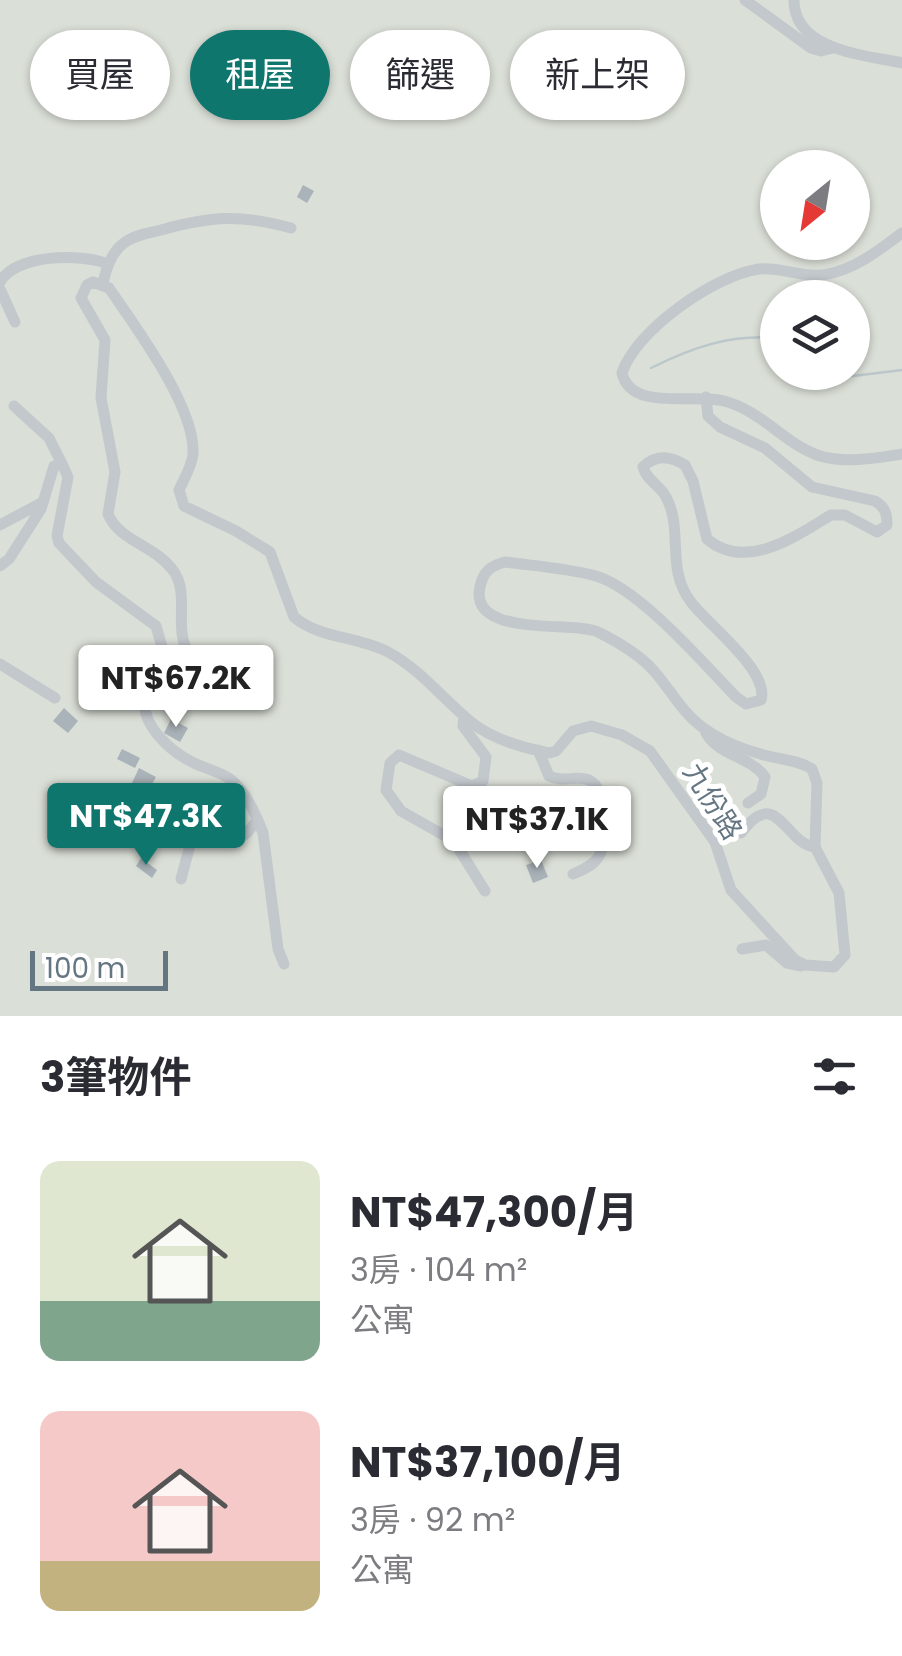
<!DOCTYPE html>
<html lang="zh-TW">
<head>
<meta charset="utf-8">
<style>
  body { margin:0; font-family:Poppins,"Noto Sans TC",sans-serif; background:#f7f7f7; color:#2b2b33; height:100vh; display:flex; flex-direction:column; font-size:38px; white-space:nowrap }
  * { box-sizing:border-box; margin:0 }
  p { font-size:32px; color:#7c7c81 }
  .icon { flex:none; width:55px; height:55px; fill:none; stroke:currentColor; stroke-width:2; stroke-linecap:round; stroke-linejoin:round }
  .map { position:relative; height:1016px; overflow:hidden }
  .panel { display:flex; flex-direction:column; background:#fff; flex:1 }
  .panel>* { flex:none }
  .guide { position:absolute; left:30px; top:30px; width:842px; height:90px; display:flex; gap:20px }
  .needle { width:65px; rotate:210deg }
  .controls { position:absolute; left:760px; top:150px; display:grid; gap:20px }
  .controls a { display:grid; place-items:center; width:110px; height:110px; border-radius:50%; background:#fff; box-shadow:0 2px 8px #0004; font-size:50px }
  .scale { position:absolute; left:30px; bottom:25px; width:138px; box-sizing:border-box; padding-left:10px; border:5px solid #657683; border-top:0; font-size:28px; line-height:35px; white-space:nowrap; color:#657683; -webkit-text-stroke:8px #fff; paint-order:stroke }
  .price { position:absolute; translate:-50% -85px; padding:0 22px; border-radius:10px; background:#fff; color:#222; font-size:32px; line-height:65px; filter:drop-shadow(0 2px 5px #0008) }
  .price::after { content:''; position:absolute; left:50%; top:60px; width:30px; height:22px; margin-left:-15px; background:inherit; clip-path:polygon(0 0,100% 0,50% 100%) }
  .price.selected { background:#0f766e; color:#fff }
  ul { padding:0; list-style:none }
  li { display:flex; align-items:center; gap:30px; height:250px; padding:0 40px }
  li span { display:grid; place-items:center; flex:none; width:280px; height:200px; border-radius:20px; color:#555 }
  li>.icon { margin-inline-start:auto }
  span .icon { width:120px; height:120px; fill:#fffc; stroke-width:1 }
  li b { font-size:42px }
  h2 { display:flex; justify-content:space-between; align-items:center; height:120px; padding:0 40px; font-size:42px }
  .tag { padding:0 35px; border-radius:45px; background:#fff; box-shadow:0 2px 8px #0004; font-size:35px; line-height:90px }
  .tag.selected { background:#0f766e; color:#fff }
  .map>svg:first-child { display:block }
  .green { fill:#dadfd7; fill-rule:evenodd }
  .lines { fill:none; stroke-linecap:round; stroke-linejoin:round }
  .stream { stroke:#bbc7cb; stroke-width:2.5 }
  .building { fill:#aab3b9 }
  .minor { stroke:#c3c8cc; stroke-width:11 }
  .labels { text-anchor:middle; stroke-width:10; stroke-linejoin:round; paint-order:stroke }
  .street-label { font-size:28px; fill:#657683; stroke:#fff }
</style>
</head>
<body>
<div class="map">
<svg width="902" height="1016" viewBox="0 0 902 1016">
  <rect width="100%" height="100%" fill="#fafaf8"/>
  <path class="green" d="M0,0H902V1016H0ZM778,168H852V242H778ZM778,298H852V372H778Z"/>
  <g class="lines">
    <g class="stream">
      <path d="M651,368C693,347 731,334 778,338"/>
      <path d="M828,372L853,376L902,370"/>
    </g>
  </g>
  <g class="building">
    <path d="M303,185L314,191L307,203L297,197Z"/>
    <path d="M64,708L78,721L68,733L53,721Z"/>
    <path d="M171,719L188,728L180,742L164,733Z"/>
    <path d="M122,749L140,758L135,768L117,759Z"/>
    <path d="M139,768L156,777L148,791L132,783Z"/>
    <path d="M145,828L163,832L161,845L142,840Z"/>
    <path d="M141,858L157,870L152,878L136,866Z"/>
    <path d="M541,860L548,877L533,883L526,865Z"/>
  </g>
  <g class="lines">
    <g class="minor">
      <path d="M745,0L811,48L821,51L833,48"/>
      <path d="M794,0C794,51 866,55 902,63"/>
      <path d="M902,233C880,249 856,269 828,274C806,279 783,267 759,269C715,275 636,330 622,373C631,412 694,393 724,401C762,411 784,443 817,455C842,464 877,458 902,454"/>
      <path d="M0,282C16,254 81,253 108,264"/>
      <path d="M103,283C106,269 111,252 124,243C134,235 149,233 161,230C211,216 240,214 291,228"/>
      <path d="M0,289L15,322"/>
      <path d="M14,406L49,438L62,464"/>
      <path d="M0,525L43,502"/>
      <path d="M0,566L9,559L41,509L54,466L62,464L68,477L57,536L59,543L96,582L156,626L170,675L186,689"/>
      <path d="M0,664L55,698"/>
      <path d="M464,716L463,726L486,757L483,781L472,786L399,755L390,763L386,790L401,811L454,841L485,891"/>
      <path d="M706,733C719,756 750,756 765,777L761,794L748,803"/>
      <path d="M538,750L549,776C563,783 576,775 589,780C608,788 609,840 599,856C594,865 583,870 573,874"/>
      <path d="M741,833C777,784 785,844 815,847"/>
      <path d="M181,879L193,834L202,832L234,842L247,833L257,820"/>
      <path d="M742,949L766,945L787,963L801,966"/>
      <path d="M284,964L278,949L263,833C257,817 245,790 230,779C219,771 206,769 194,763C171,752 140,725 145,697L156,685C179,686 195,703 222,701L228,687C220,670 198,667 188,652C173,627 191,592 172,569C155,546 119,541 108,514L115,472L101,398L105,340L81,298L87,285L93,282L109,288C135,326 196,408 193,454C192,466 184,479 179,490L184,506L236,531L270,552L294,617C320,639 358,636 388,652C420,669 443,699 471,722C492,739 523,748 549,753L556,751L573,731L591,726L622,735L650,751L715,842L731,890L795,960L805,965L834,967L845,955L839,893L815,847L817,783L812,769C798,760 783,760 768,756C748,751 728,744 711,733C684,717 674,694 654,671C641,656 616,641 598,632C573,620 460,640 482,580C486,569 494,565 505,562C535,566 567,568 596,576C640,589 704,664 736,697L746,704L761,700C770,671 707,624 691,602C665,568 684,530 666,497C660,485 647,481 643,467C656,454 670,456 685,465L693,481L707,539C746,572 796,536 831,515H845L877,532L887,525C887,513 885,507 875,501L812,487L765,448L720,427L708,416L706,397"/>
    </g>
  </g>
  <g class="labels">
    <g class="street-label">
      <text transform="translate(713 801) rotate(58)" y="10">九份路</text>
    </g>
  </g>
</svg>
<div class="controls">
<a><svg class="needle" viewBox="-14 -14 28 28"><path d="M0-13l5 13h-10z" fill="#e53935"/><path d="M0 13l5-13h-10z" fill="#7c7c81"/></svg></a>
<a><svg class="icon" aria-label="layers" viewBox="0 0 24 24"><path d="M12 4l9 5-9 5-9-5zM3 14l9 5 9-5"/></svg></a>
</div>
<div class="scale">100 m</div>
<b class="price" style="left:176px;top:730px">NT$67.2K</b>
<b class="price selected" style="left:146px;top:868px">NT$47.3K</b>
<b class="price" style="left:537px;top:871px">NT$37.1K</b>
<div class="guide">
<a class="tag">買屋</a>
<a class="tag selected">租屋</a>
<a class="tag">篩選</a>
<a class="tag">新上架</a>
</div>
</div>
<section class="panel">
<h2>3筆物件<svg class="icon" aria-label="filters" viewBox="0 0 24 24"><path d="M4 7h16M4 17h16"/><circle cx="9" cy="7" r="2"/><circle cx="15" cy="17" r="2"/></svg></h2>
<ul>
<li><span style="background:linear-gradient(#dfe7d0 70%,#7fa58c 0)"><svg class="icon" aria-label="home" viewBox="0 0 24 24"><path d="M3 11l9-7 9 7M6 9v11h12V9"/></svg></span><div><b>NT$47,300/月</b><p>3房 · 104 m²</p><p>公寓</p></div></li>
<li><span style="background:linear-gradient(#f6c9c9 75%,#c2b280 0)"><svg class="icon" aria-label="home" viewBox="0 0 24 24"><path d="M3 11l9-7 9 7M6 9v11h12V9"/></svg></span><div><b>NT$37,100/月</b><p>3房 · 92 m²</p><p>公寓</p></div></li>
</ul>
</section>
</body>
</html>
